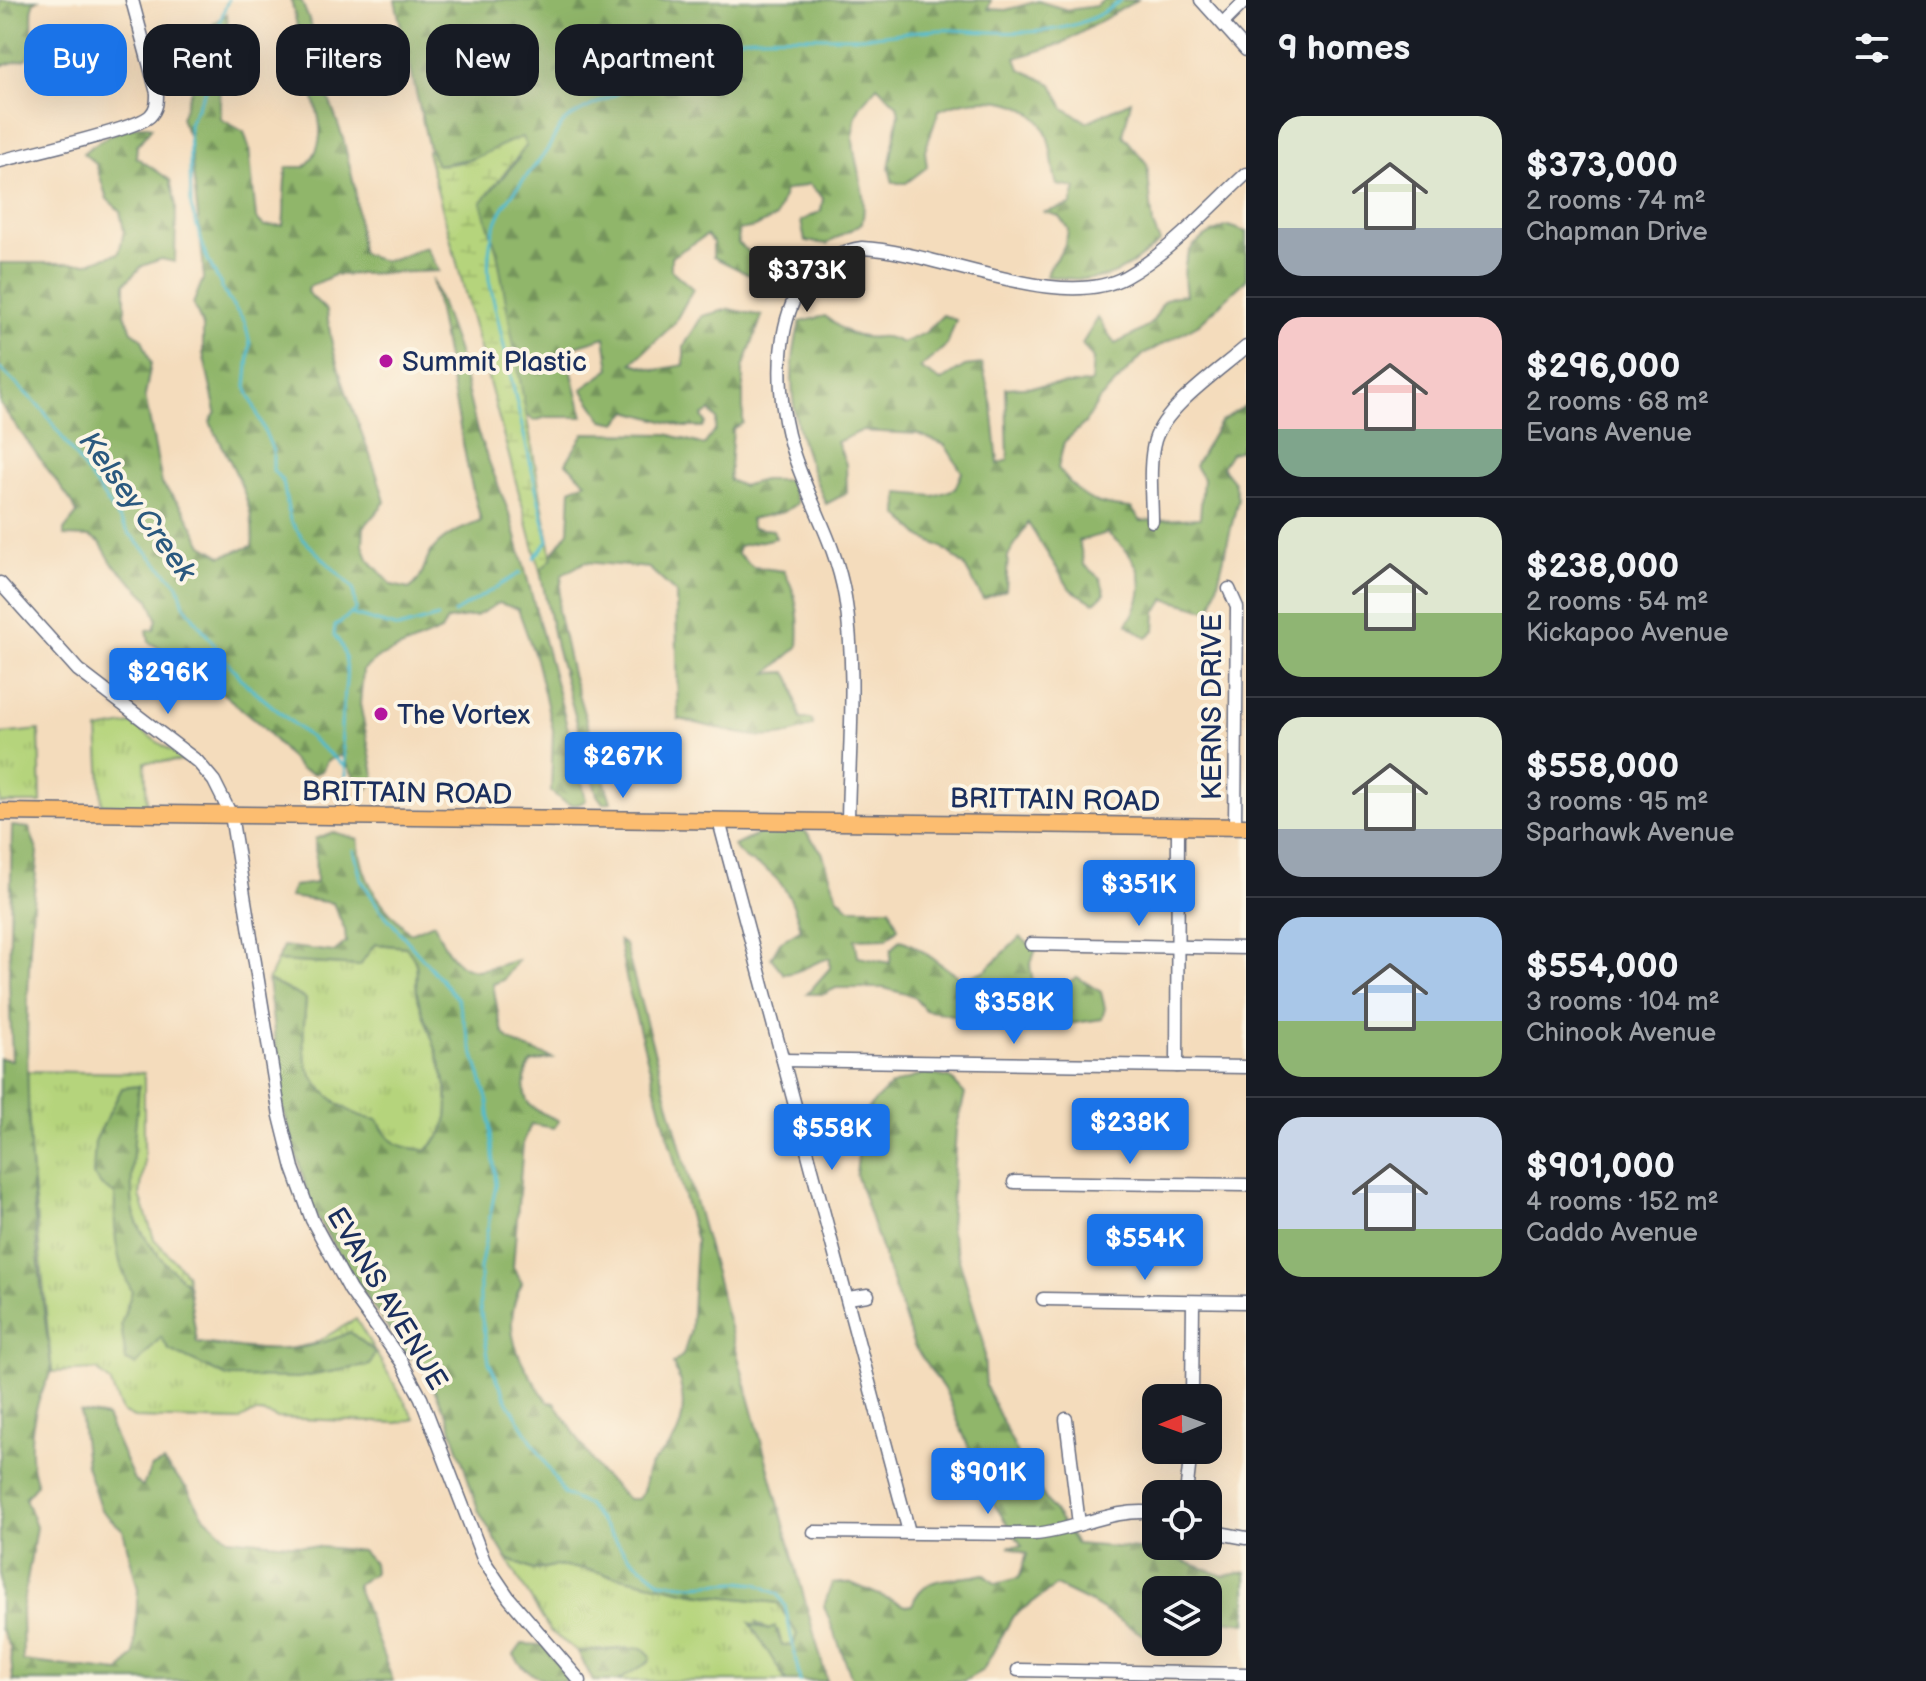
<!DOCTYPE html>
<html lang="en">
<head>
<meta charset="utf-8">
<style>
  body { margin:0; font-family:"Balsamiq Sans",sans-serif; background:#20242c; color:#f1f3f6; height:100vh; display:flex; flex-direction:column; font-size:30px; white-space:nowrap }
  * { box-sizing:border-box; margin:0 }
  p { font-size:26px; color:#9ea1a6 }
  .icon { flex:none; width:44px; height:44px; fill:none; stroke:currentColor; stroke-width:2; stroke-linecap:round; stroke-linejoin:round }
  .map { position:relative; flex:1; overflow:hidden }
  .side { display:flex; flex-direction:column; background:#171b24; width:680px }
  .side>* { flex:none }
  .top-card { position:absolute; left:24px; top:24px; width:760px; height:72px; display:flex; gap:16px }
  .needle { width:52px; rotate:269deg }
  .controls { position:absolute; left:1142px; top:1384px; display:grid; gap:16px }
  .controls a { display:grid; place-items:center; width:80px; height:80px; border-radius:16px; background:#171b24; box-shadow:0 8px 32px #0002; font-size:40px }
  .price { position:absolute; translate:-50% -68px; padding:0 18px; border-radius:8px; background:#1a73e8; color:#fff; font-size:26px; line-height:52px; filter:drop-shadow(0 2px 4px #0008) }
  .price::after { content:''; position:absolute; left:50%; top:48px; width:24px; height:18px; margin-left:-12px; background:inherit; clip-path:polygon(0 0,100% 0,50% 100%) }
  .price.on { background:#222; color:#fff }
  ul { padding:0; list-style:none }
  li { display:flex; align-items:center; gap:24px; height:200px; padding:0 32px }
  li+li { border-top:2px solid #363941 }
  li span { display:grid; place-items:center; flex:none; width:224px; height:160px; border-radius:24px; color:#555 }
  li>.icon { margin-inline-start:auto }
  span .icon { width:96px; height:96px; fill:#fffc; stroke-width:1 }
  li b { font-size:34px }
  h2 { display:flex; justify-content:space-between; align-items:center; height:96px; padding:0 32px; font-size:34px }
  .tag { padding:0 28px; border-radius:24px; background:#171b24; box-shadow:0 8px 32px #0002; font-size:28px; line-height:72px }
  .tag.on { background:#1a73e8; color:#fff }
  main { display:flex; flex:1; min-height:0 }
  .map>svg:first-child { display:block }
  .grass { fill:url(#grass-tufts); stroke:#68826c; stroke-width:2 }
  .forest { fill:url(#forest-firs); stroke:#567264; stroke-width:2 }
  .wetland { fill:url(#wetland-marsh); stroke:#68826c; stroke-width:2 }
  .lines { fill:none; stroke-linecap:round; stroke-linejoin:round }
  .stream { stroke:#51bbcd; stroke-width:3 }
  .minor-casing { stroke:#676c7f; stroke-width:15 }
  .major-casing { stroke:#676c7f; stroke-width:19 }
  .minor { stroke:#fff; stroke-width:12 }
  .major { stroke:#fcbd6f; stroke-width:16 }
  .poi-dot { fill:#b5179e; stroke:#fcf5e5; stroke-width:3 }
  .labels { text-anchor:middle; stroke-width:8; stroke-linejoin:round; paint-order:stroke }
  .poi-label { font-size:28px; fill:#1b2f5e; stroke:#fcf5e5; text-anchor:start }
  .street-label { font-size:28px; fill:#1b2f5e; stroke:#fcf5e5 }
  .water-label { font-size:30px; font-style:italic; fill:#2b597f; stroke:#fcf5e5 }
</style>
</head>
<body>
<main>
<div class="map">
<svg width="1246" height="1681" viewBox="0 0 1246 1681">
  <defs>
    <pattern id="grass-tufts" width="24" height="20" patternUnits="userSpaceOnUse" patternTransform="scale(2)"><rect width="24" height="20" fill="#b5d47b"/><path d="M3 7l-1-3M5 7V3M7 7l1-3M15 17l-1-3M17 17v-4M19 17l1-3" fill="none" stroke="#9bb66d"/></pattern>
    <pattern id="forest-firs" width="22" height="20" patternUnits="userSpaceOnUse" patternTransform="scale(2)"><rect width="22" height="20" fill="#90b66b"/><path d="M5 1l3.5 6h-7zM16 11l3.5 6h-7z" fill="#75945b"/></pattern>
    <pattern id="wetland-marsh" width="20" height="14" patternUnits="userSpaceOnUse" patternTransform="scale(2)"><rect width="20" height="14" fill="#b5d47b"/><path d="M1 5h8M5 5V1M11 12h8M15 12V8" fill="none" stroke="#9bb66d"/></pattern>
  </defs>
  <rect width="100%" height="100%" fill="#fcf5e5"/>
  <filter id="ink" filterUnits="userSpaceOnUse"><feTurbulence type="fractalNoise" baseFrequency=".0125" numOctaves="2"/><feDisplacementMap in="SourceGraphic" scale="16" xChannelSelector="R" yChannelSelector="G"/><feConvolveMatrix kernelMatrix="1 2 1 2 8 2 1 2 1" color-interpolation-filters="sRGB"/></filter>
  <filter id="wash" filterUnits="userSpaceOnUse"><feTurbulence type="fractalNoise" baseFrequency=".006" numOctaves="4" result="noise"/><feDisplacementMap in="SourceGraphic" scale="32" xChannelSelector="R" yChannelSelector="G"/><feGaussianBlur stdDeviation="1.8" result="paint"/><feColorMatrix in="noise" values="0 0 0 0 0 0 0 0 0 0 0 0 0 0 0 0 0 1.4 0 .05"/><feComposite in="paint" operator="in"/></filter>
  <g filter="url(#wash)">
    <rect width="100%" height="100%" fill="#f4dcbc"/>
    <g class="grass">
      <path d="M131,724L186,761L145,762L147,806L102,804L98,730Z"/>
      <path d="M39,730L41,803H0V734Z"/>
      <path d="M375,944L406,947C425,971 412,973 418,998C428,1034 460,1094 443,1131C440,1138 432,1144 427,1150C401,1148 389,1145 378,1120C346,1117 306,1084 304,1050C302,1034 305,1016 306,999L268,980L277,961L358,966Z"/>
      <path d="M25,1071L144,1073V1165L140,1195L154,1239L186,1273L197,1343L279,1351L313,1344L356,1319L415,1419L397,1423L276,1418C261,1411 252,1411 239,1421L134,1418L122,1412L110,1382L97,1370L52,1372L30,1152Z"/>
      <path d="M507,1559L533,1570L555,1566L584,1569L694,1593L778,1603L797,1634L793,1646L782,1645L778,1630H769L757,1623L786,1681H617L640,1665L628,1648L578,1652L550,1631Z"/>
    </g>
    <g class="forest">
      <path d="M0,0H38L33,3C30,22 36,43 27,59L0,66Z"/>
      <path d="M291,0H301L316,37L329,99L343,138L355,189L361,252C389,269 398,256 426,247L439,271L334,275L309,287L307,292L327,311C333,380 368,435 385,502L364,527L363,544L368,559L392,585L409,589C426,578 423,558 436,546C448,533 465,528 481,521L469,475L432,279L458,352L477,431L511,518L580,774L586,800C572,811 563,801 551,792L553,730L536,659L518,609L499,603L476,616L447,620L441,631L379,657L363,670L360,704L375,779L368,789L357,781L341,755L327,761L322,771L314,774L300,769L261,725L210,683L205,689L188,675L194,668L149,642L147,630L154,629L157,619L149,599L112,563L100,542L90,537L64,536V530L77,514L73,504L0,404V263H88L119,253L124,231L120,211L107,199L96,164L83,153C99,140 131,121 152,127L137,146L136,157L170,180L176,205L175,262L161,259L142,266L125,283V314L132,331L142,339L151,363L145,396L162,484L184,510L203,545L222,556L252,546C258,505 228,458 210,422L216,412L203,353V326L193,304L203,279V261L189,137L181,118L192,87L185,77L169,73L161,63L165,46L180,49L227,14L229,50L219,84L221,119L244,132L249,147L256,218L264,226L283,225C286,204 282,187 287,167H305C334,137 314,106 307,73C302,49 297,24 291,0Z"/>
      <path d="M395,0H991L988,9L1006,10L1038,1L1068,10L1096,6L1104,0H1137L1061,44L1016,58L1020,69L1052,84L1064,108L1087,122L1131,101L1123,135L1147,164L1153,225L1160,242C1115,279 1104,284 1046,276C1054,253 1065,258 1068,229L1059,216L1045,212L1071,205L1076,188L1057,185C1051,166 1053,142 1042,125C1020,92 969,97 939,110L925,151L927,167L906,183H893L889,168L899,114L897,105L877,86C871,94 861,103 858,111C842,149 871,185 862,223L827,244L805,241L801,221L821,211L823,198L809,184L785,191L776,217L755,227L739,230L738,243L777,274L772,286L713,257V242L707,235L671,257V270L693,289L674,324L632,363L656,370L684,365V346L702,316L729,309L762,316L743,368V423L733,429L729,480L742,486L763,480H789L797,503L784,512L750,519L752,528L773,530L776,538L739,546L737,553L753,567L784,571C798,595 800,620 798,647L768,673L786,672C797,683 794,704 801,719H811L813,725C768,750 725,728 678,719L676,593L649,568L585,562L562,575L558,611L572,674L611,802L603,803L597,795L556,647L540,571L569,531L571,489L586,482L566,463L584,433L667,434L704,445L715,430L717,419L710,411L702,416L706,423L703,427H684L628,411L617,423L603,420L582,389L610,369L605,337L566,349L583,417H547L534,421L524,413L497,252L481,202L519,158L507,142L486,156L437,165L429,149Z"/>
      <path d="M1228,226L1246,232V280L1199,324L1143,355L1099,400L1085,423L1064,442L1058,468C1083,501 1091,504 1131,508L1141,521L1200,518L1203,479L1195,466L1220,422L1246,405V449L1231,453L1222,467L1234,482L1238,499L1211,611L1165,599L1156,613L1155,630L1147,638L1127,624C1153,587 1140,558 1107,533L1079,541L1084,565L1100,578L1105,593L1094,603L1070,589L1028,523L1008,556L1006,590L983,599L964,565L942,547L921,537L898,514L899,493L934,496L955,489L962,472L945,445L918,434L861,431L837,442L846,464L847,493L826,504C798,440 781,393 800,322L825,316C834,324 845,333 858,336C877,341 879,331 902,343L925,333L943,315L956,320L947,345L920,368L941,381L965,366L982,364L992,405L998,464L1008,460L1006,388L1091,383L1093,359L1082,344L1098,318L1115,344C1126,338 1141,333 1150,324C1165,309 1155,296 1186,295C1179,253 1190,241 1228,226Z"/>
      <path d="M12,826L29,828L38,853C18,1026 28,1200 52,1372C33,1401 24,1451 37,1484L25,1498L36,1527L22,1610L23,1661L120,1672L134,1655L138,1589L123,1530L101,1510L86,1465L80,1412L106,1417L134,1480L143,1486L151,1468L163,1462L186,1487L204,1516L228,1538L362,1551L373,1563L374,1573L356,1585L393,1681H13L10,1647L0,1628V1058L12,1060L9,981Z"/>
      <path d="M805,831L822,852L837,896L849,908H890L898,928L887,938L855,939L858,957L890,963L891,950L900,940C917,944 945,969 963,979L986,970L1020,937L1036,949L1030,966L1034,988L1057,990L1077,977L1101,992L1105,1008L1102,1019L1047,1027L995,1028L970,1026L952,1015L925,1010L913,996L884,988H836L824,994H807L830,968V958C812,962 802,973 784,974L771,958L780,942L801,929C795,908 788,887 770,873C756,862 744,862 734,846L760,833Z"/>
      <path d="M333,832L358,839C362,885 379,902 410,933L434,923C441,940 452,967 474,970C486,971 506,962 518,960L503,980L493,984C504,1046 497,1037 553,1058L531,1063C524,1072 521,1095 530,1105C536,1112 551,1116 559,1121L554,1128L531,1124L523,1143L513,1267L522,1283C498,1332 520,1362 548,1402L555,1403L600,1473L628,1499H638C647,1489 643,1481 648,1470C653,1459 666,1451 673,1441C688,1419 684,1386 673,1364L683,1355L691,1330L696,1241L628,987L619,941L625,945L827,1681H786L750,1623L768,1630L775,1627L782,1645L793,1646L797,1634L778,1603L694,1593L584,1569L555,1566L533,1570L507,1559L479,1512L447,1415L421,1364L406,1354L348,1270L312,1208L283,1108L268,980L306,999C305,1016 302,1034 304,1050C306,1084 346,1117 378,1120C389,1145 401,1148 427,1150C432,1144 440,1138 443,1131C460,1095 428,1033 418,998C412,973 425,970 406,947L375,944L359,966L277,961L283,946L334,952L346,942L345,930L333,903L289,897L293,886L316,883L315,839Z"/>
      <path d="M925,1073L950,1078L965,1094L956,1129L950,1229L983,1339L986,1387L1024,1467L1076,1544L1153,1550L1224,1576L1246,1572V1623L1219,1620L1208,1624V1590H1156V1639H1150L1091,1603L1056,1586L1013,1616L983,1670L964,1681H853L824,1606L832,1583H851L905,1606L912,1605C924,1571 956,1582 984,1574L996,1584L1019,1578L1027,1554L1008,1546H1022L989,1497L946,1392L914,1346L856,1174L863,1113L890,1086Z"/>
      <path d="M139,1086C137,1119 125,1194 137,1222C147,1245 169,1269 188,1284L197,1343C253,1350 297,1357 350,1332L375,1352L370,1365L298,1378L227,1377L169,1350L161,1337L136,1365L126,1361L121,1324L132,1291C114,1260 114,1229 115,1194L102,1186L93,1175L95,1141L122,1088Z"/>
      <path d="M522,1644L542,1645L571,1681C545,1681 528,1679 514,1655Z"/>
      <path d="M643,1648L651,1656L649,1662L617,1681H593L578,1652Z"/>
    </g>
    <path class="wetland" d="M522,137L526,146L481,203L497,252L552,558L540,571L427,152L429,149L437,165C480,163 487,149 522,137Z"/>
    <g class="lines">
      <g class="stream">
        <path d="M228,0L220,21L222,56L189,124L191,207L206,256L228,299L245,322L250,344L246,387L273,451V470L283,482L290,520L303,539L353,588L356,610L335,626L334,635C358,661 340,700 341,732C342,746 345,761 346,776"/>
        <path d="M0,368L43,410L129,533L178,585L184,605L229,664L247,685L345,767"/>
        <path d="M534,558L548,541L489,280C484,217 510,199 545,153C552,144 556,130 564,122C582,107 608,100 628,88C647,76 668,54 688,48C741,31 803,38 857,37C889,36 922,28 954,30C1013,33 1073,40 1121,0"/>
        <path d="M454,613L520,573"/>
        <path d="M351,614L398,628L438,617"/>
        <path d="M354,850L361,879L379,908L457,998L488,1102L496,1185L480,1268V1307L489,1362L508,1402L564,1494L587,1505L628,1556L661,1582L693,1585L737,1582L757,1584L778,1594L785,1606L800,1681"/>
      </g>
    </g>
  </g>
  <g filter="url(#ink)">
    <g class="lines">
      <g class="minor-casing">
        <g id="minor">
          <path d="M1201,0L1246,50"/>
          <path d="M1223,23L1246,0"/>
          <path d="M0,161C26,154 135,130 150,116C157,109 157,102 157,93L132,0"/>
          <path d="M1152,521C1152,496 1148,464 1155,440C1165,407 1220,370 1246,347"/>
          <path d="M0,583L78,670L198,762L214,781L231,815L280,1116L293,1168L312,1220L350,1290L401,1361L421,1398L484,1561L509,1598L580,1681"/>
          <path d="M1229,589L1237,607L1235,826"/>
          <path d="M719,821L909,1532"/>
          <path d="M848,821C849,748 857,670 845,597C836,543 808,500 792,449C770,379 772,261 862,248C937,251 1060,313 1125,277C1170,252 1209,208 1246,174"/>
          <path d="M1031,944L1246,948"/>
          <path d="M783,1060L1246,1067"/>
          <path d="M1177,1066L1178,827"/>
          <path d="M1014,1182L1246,1185"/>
          <path d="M848,1298L868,1295"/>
          <path d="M1043,1299L1246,1302"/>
          <path d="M1192,1398L1193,1303"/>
          <path d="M1066,1419L1079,1524"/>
          <path d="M1186,1494L1191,1450"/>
          <path d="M1208,1531L1246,1538"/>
          <path d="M814,1532L1034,1534C1076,1531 1112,1507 1156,1513"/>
          <path d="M1018,1670L1246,1674"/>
        </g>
      </g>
      <g class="major-casing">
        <path id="major" d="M0,812L1246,827"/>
      </g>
      <use href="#minor" class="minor"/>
      <use href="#major" class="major"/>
    </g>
  </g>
  <g class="poi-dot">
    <circle cx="386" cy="361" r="8"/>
    <circle cx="381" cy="714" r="8"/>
  </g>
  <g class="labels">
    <g class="poi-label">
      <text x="402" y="371">Summit Plastic</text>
      <text x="397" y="724">The Vortex</text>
    </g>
    <g class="street-label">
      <text transform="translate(1211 707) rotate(-90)" y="10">KERNS DRIVE</text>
      <text transform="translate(407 792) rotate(1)" y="10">BRITTAIN ROAD</text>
      <text transform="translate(1055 799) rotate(1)" y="10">BRITTAIN ROAD</text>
      <text transform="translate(388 1298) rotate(59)" y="10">EVANS AVENUE</text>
    </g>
    <g class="water-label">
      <text transform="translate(138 506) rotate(54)" y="10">Kelsey Creek</text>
    </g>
  </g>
</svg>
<div class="controls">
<a><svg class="needle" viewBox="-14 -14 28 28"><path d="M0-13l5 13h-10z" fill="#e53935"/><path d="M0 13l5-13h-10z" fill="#9ea1a6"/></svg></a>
<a><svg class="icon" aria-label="locate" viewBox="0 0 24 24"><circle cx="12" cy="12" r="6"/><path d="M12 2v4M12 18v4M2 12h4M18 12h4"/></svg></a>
<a><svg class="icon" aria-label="layers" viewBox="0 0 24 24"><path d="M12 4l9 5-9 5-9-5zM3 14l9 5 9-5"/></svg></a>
</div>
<b class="price on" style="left:807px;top:314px">$373K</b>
<b class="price" style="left:168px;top:716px">$296K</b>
<b class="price" style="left:623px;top:800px">$267K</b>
<b class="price" style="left:1139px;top:928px">$351K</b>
<b class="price" style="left:1014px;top:1046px">$358K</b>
<b class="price" style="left:1130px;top:1166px">$238K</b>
<b class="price" style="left:832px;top:1172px">$558K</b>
<b class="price" style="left:1145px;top:1282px">$554K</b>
<b class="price" style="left:988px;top:1516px">$901K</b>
<div class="top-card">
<a class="tag on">Buy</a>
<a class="tag">Rent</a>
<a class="tag">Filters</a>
<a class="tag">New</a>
<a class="tag">Apartment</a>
</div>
</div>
<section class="side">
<h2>9 homes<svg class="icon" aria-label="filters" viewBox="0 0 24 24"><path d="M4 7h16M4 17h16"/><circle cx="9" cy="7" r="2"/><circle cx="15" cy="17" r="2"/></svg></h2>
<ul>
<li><span style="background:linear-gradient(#dfe7d0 70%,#9aa5b1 0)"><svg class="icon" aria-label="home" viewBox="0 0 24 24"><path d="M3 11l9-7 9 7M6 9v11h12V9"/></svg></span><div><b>$373,000</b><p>2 rooms · 74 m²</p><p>Chapman Drive</p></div></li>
<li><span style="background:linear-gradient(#f6c9c9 70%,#7fa58c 0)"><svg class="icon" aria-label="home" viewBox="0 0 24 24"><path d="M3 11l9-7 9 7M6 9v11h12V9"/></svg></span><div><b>$296,000</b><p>2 rooms · 68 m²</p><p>Evans Avenue</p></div></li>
<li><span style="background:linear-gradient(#dfe7d0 60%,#8fb573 0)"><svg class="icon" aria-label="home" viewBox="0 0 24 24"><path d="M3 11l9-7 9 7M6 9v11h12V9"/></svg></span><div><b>$238,000</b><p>2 rooms · 54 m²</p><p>Kickapoo Avenue</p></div></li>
<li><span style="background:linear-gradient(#dfe7d0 70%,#9aa5b1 0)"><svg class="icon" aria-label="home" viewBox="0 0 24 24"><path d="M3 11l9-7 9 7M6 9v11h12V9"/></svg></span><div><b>$558,000</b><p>3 rooms · 95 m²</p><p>Sparhawk Avenue</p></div></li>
<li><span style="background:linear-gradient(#a9c7e8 65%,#8fb573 0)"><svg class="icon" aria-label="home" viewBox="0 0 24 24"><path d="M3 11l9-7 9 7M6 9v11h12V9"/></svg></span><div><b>$554,000</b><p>3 rooms · 104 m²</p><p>Chinook Avenue</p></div></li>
<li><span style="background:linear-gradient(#c9d6e8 70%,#8fb573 0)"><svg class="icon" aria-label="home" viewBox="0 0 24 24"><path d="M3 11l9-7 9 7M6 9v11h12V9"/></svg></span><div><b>$901,000</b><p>4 rooms · 152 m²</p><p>Caddo Avenue</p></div></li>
</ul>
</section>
</main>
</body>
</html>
